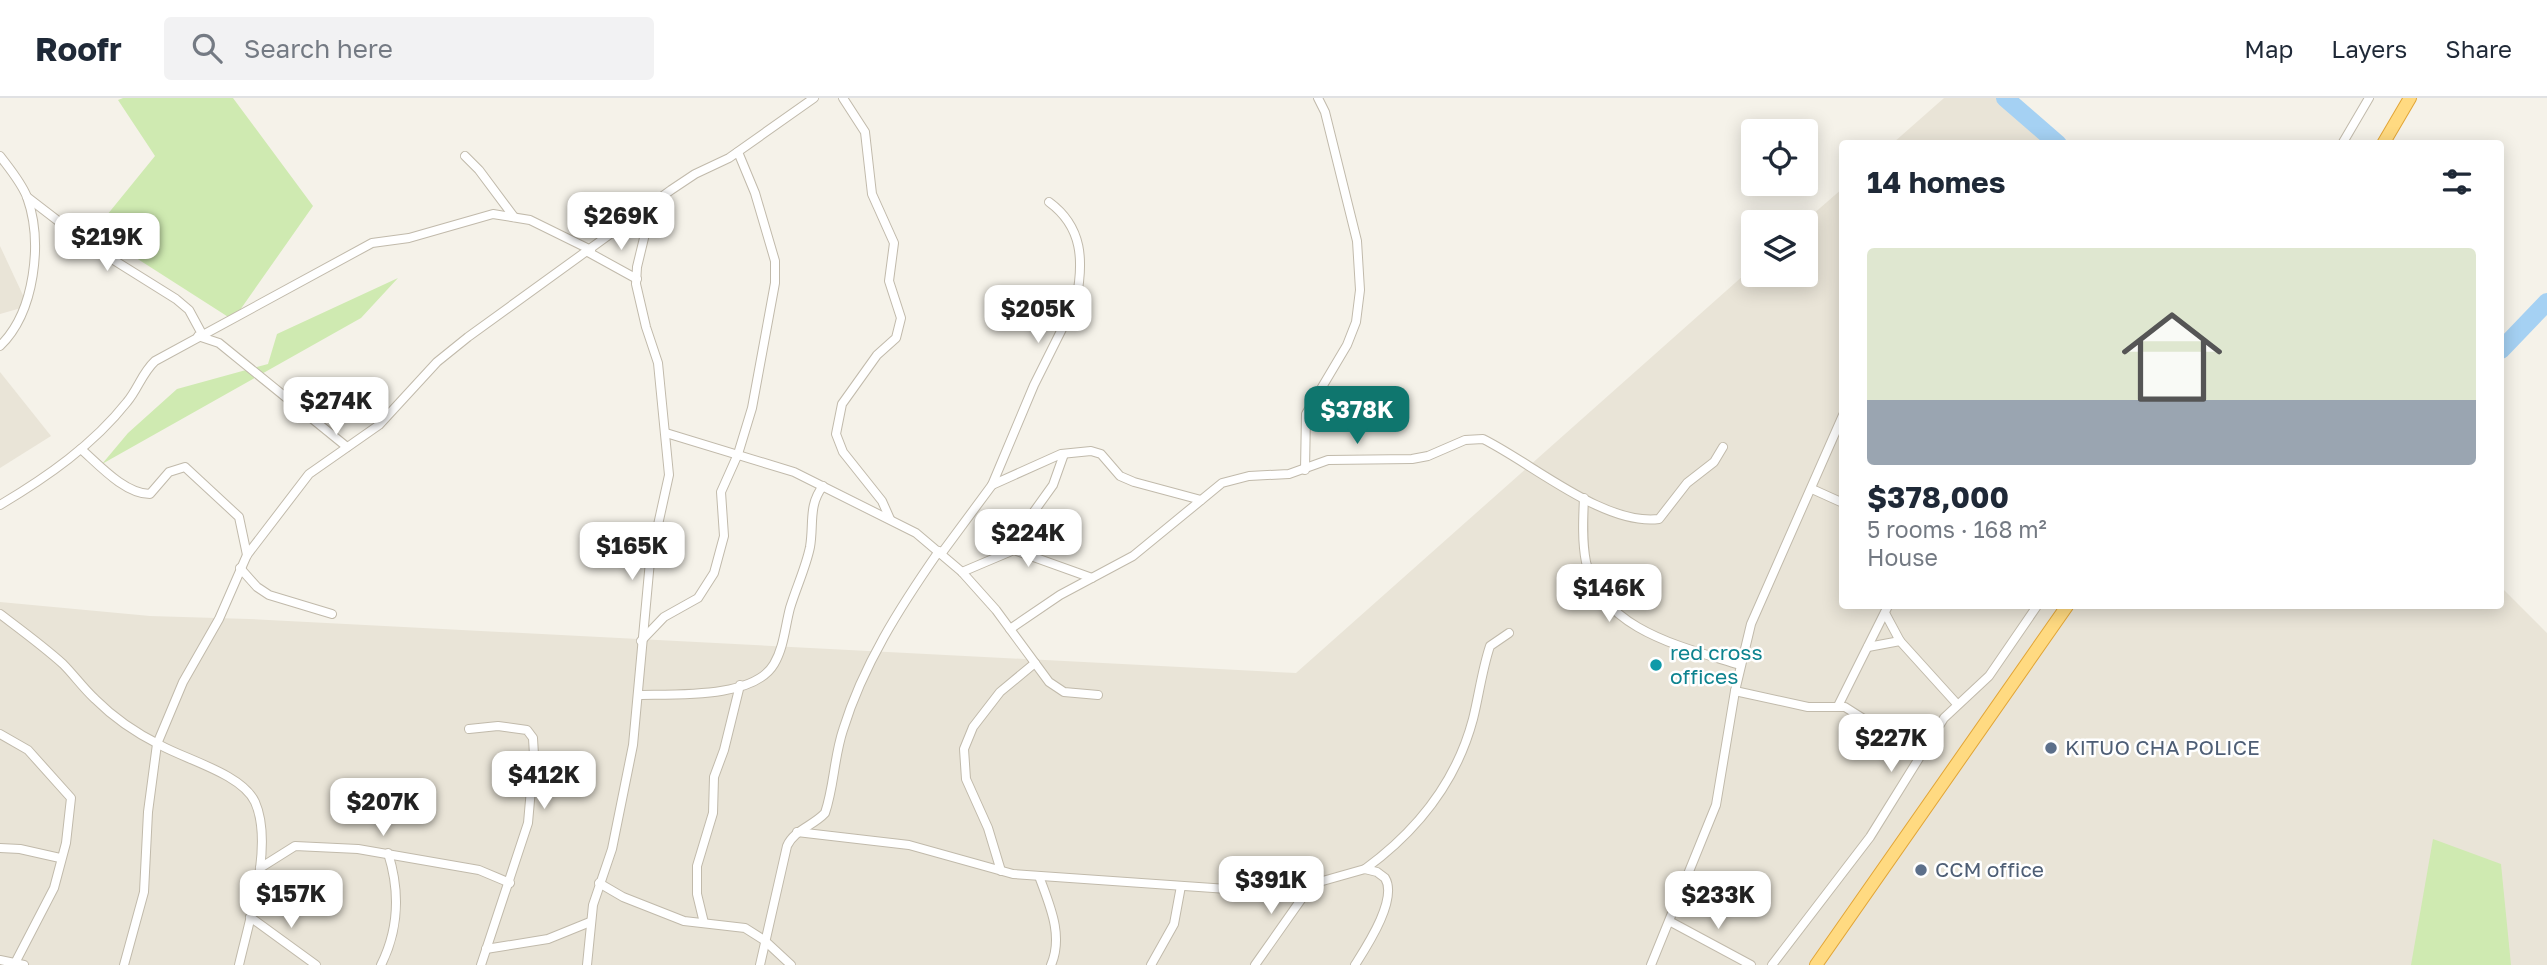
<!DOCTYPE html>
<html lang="en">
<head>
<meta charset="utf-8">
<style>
  body { margin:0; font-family:"Golos Text",sans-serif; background:#f2f2f3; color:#1f2937; height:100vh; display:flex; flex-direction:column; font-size:26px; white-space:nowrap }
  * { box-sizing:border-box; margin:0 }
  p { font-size:23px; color:#747a83 }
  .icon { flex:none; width:38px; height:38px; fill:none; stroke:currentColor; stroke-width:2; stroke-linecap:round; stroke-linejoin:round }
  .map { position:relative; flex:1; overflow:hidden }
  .sheet { position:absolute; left:1839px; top:42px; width:665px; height:469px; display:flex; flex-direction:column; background:#fff; border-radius:7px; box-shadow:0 4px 18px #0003 }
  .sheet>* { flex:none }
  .fabs { position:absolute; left:1741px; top:21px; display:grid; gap:14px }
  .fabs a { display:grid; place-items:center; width:77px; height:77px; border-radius:7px; background:#fff; box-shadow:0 4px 18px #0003; font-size:35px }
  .price { position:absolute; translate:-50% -60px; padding:0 16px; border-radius:14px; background:#fff; color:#222; font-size:23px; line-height:46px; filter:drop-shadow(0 2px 4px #0008) }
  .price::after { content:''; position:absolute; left:50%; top:42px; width:21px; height:16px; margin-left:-10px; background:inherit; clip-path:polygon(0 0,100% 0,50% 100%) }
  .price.active { background:#0f766e; color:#fff }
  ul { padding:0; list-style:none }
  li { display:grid; align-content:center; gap:14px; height:371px; padding:0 28px }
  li+li { border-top:2px solid #e0e1e3 }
  li span { display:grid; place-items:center; height:217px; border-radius:7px; color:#555 }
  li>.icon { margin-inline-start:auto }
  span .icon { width:126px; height:126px; fill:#fffc; stroke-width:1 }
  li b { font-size:30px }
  h2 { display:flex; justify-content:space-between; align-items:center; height:84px; padding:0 28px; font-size:30px }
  header { display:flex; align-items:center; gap:42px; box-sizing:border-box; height:98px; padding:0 35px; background:#fff; border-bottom:2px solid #e0e1e3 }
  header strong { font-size:33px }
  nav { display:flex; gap:38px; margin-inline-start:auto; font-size:24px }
  .search { width:490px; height:63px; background:#f2f2f3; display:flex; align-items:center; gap:18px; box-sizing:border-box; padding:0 24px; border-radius:7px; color:#747a83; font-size:26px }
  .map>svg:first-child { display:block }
  .residential { fill:#e9e4d7 }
  .green { fill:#cfeab1 }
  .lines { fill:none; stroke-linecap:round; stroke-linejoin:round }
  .river { stroke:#a5d1f3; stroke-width:18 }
  .minor-casing { stroke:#c1baab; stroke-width:10 }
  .trunk-casing { stroke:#e2a536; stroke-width:14 }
  .minor { stroke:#fff; stroke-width:8 }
  .trunk { stroke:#ffda81; stroke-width:12 }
  .culture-dot { fill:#0f9aa8; stroke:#fff; stroke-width:2.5 }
  .service-dot { fill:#5c6f8a; stroke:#fff; stroke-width:2.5 }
  .labels { text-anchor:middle; stroke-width:5; stroke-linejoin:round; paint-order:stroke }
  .culture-label { font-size:21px; fill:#0d838f; stroke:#fff; text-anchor:start }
  .service-label { font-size:21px; fill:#4e5e75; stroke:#fff; text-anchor:start }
</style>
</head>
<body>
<header>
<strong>Roofr</strong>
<div class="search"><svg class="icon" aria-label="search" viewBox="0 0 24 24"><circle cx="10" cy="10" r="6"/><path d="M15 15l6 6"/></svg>Search here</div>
<nav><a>Map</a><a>Layers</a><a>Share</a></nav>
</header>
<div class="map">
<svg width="2547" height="867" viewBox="0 0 2547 867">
  <rect width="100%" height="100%" fill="#f5f2e9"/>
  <g class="residential">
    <path d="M1944,0H2001L2047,45H1893Z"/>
    <path d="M1843,90V508H2501V489L2547,535V867H0V504L150,518L249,521L1296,575L1753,169L1754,177H1806L1804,124Z"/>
    <path d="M0,148L28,208L0,216Z"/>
    <path d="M0,274L51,338L0,370Z"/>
  </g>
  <g class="green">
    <path d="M123,0H233L313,108L233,222L94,133L155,58L118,2Z"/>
    <path d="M398,180L361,220L102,366L128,335L177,291L268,266L277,236Z"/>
    <path d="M2433,741L2501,766L2511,867H2411Z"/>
  </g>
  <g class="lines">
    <g class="river">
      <path d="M2005,0L2058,46"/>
      <path d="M2501,252L2547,204"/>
    </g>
    <g class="minor-casing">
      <g id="minor">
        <path d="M843,0L865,34L872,96L894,145L889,183L901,220L896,240L877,257L842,306L836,336L843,354L882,403L890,421"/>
        <path d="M2342,46L2369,0"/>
        <path d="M0,58C9,70 21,84 27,99C43,144 35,214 0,248"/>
        <path d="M465,58L479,72L514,119"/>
        <path d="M27,99L88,146L176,201L189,212L202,236"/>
        <path d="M588,154L637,181"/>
        <path d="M198,238L219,245L347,349"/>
        <path d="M666,335L794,374L916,435L962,474L996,512L1049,584L1064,594L1098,597"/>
        <path d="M81,351C99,367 125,396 150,396L169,374L185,369L239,419L247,457"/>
        <path d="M1305,372L1306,316L1347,247L1356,224L1360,192L1357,143L1325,14L1318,0"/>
        <path d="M992,387L1034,287L1076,203C1084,163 1083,129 1049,104"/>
        <path d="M1812,391L1843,405"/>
        <path d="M1584,400C1583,421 1582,444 1586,464C1601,532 1683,549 1740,567"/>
        <path d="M0,407C47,379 93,347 127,304C138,291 142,275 155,263L372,145L409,140L493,116L530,122L591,152"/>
        <path d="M1014,452L1020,433L1053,387L1064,356"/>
        <path d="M941,456L992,387L1061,356L1091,353L1101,356L1120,378L1134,384L1201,402"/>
        <path d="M240,470L257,489L269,497L332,516"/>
        <path d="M962,474L1014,452L1092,480"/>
        <path d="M1885,515L1900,543L1957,606"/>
        <path d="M0,516C21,532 43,548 63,566C74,577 83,590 95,601C113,619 138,636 160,647C187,662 242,676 255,704C274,747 249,823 239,867"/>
        <path d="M1010,531L1060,497L1133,458L1222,385L1249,378L1289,376L1328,362L1412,361L1428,358L1465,342L1483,341C1532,365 1604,428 1659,421L1687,385L1714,364L1723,349"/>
        <path d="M641,543L664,519L698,500L714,475L724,438L721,394L738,356L752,310L775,185V163L755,95L738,54"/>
        <path d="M1868,549L1900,543"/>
        <path d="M1735,593L1808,609H1845L1878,630L1924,649"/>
        <path d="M638,597C673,596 754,601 774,566C784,549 785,529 790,510C796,490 806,469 810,449C814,426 808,407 823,388"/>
        <path d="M1838,608L1888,508"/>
        <path d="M469,631L498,628L527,632L533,640L534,657L528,725L481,867"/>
        <path d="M0,636L28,652L71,700L66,745L54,790L14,867"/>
        <path d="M797,734L909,747L1013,776L1256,793L1312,786L1365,771L1377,774L1385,780C1398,801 1367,848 1355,867"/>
        <path d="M0,750L20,751L60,760"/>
        <path d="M260,770L295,748L358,751L479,772L510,785"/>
        <path d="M1365,771C1417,733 1456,685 1473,621C1479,597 1482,572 1490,548L1509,535"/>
        <path d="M1001,773L988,730L966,681L964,651L973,629L1000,594L1035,565"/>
        <path d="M1039,778C1049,806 1064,837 1051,867"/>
        <path d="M599,785L623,799L684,823L745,830L764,842L791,867"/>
        <path d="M250,819L316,867"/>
        <path d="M1671,824L1751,867"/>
        <path d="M704,825L697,796V768L713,715L714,679L724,652L740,587"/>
        <path d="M486,851L548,841L590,824"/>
        <path d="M0,862L24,867"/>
        <path d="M124,867L144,794L148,714L157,646L183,584L219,521L247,457L309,376L379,327L437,264L468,239L671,92L695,76L729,60L814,0"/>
        <path d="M381,867C399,831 400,793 388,755"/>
        <path d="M587,867L593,807L612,751L633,647L650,463L669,377L658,265L646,229L636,186L637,169L652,107"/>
        <path d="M760,867L787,748C794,732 813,728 825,715C834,689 834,659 843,632C863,567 900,509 939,453"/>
        <path d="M1151,867L1174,826L1181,788"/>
        <path d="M1255,867L1312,786"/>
        <path d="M1651,867L1716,707L1735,593L1751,526L1843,317"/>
        <path d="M1772,867L1870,739L1944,620L1989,578L2037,508"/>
      </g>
    </g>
    <g class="trunk-casing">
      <g id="trunk">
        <path d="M2383,46L2410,0"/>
        <path d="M1816,867L2067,508"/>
      </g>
    </g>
    <use href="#minor" class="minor"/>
    <use href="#trunk" class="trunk"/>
  </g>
  <circle class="culture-dot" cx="1656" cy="567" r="7"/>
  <g class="service-dot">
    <circle cx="2051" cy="650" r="7"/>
    <circle cx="1921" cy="772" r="7"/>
  </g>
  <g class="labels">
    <g class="culture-label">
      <text x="1670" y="562">red cross<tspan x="1670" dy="24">offices</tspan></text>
    </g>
    <g class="service-label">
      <text x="2065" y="657">KITUO CHA POLICE</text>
      <text x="1935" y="779">CCM office</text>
    </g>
  </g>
</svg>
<div class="fabs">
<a><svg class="icon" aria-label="locate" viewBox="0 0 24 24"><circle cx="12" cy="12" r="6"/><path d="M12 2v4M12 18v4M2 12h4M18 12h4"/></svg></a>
<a><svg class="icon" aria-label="layers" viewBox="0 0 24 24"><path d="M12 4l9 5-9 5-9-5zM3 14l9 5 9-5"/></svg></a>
</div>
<b class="price" style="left:621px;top:154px">$269K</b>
<b class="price" style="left:107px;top:175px">$219K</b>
<b class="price" style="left:1038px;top:247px">$205K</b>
<b class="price" style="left:336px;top:339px">$274K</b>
<b class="price active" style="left:1357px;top:348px">$378K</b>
<b class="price" style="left:1028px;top:471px">$224K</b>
<b class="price" style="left:632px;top:484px">$165K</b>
<b class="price" style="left:1609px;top:526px">$146K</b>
<b class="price" style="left:1891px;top:676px">$227K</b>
<b class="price" style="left:544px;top:713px">$412K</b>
<b class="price" style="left:383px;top:740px">$207K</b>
<b class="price" style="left:1271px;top:818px">$391K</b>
<b class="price" style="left:291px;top:832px">$157K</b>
<b class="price" style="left:1718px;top:833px">$233K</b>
<section class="sheet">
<h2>14 homes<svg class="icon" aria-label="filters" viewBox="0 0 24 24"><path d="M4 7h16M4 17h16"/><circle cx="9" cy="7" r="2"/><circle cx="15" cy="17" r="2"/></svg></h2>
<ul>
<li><span style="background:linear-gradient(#dfe7d0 70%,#9aa5b1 0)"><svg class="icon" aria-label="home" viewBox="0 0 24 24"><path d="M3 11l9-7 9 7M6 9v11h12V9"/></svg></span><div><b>$378,000</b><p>5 rooms · 168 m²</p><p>House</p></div></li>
</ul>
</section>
</div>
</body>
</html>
